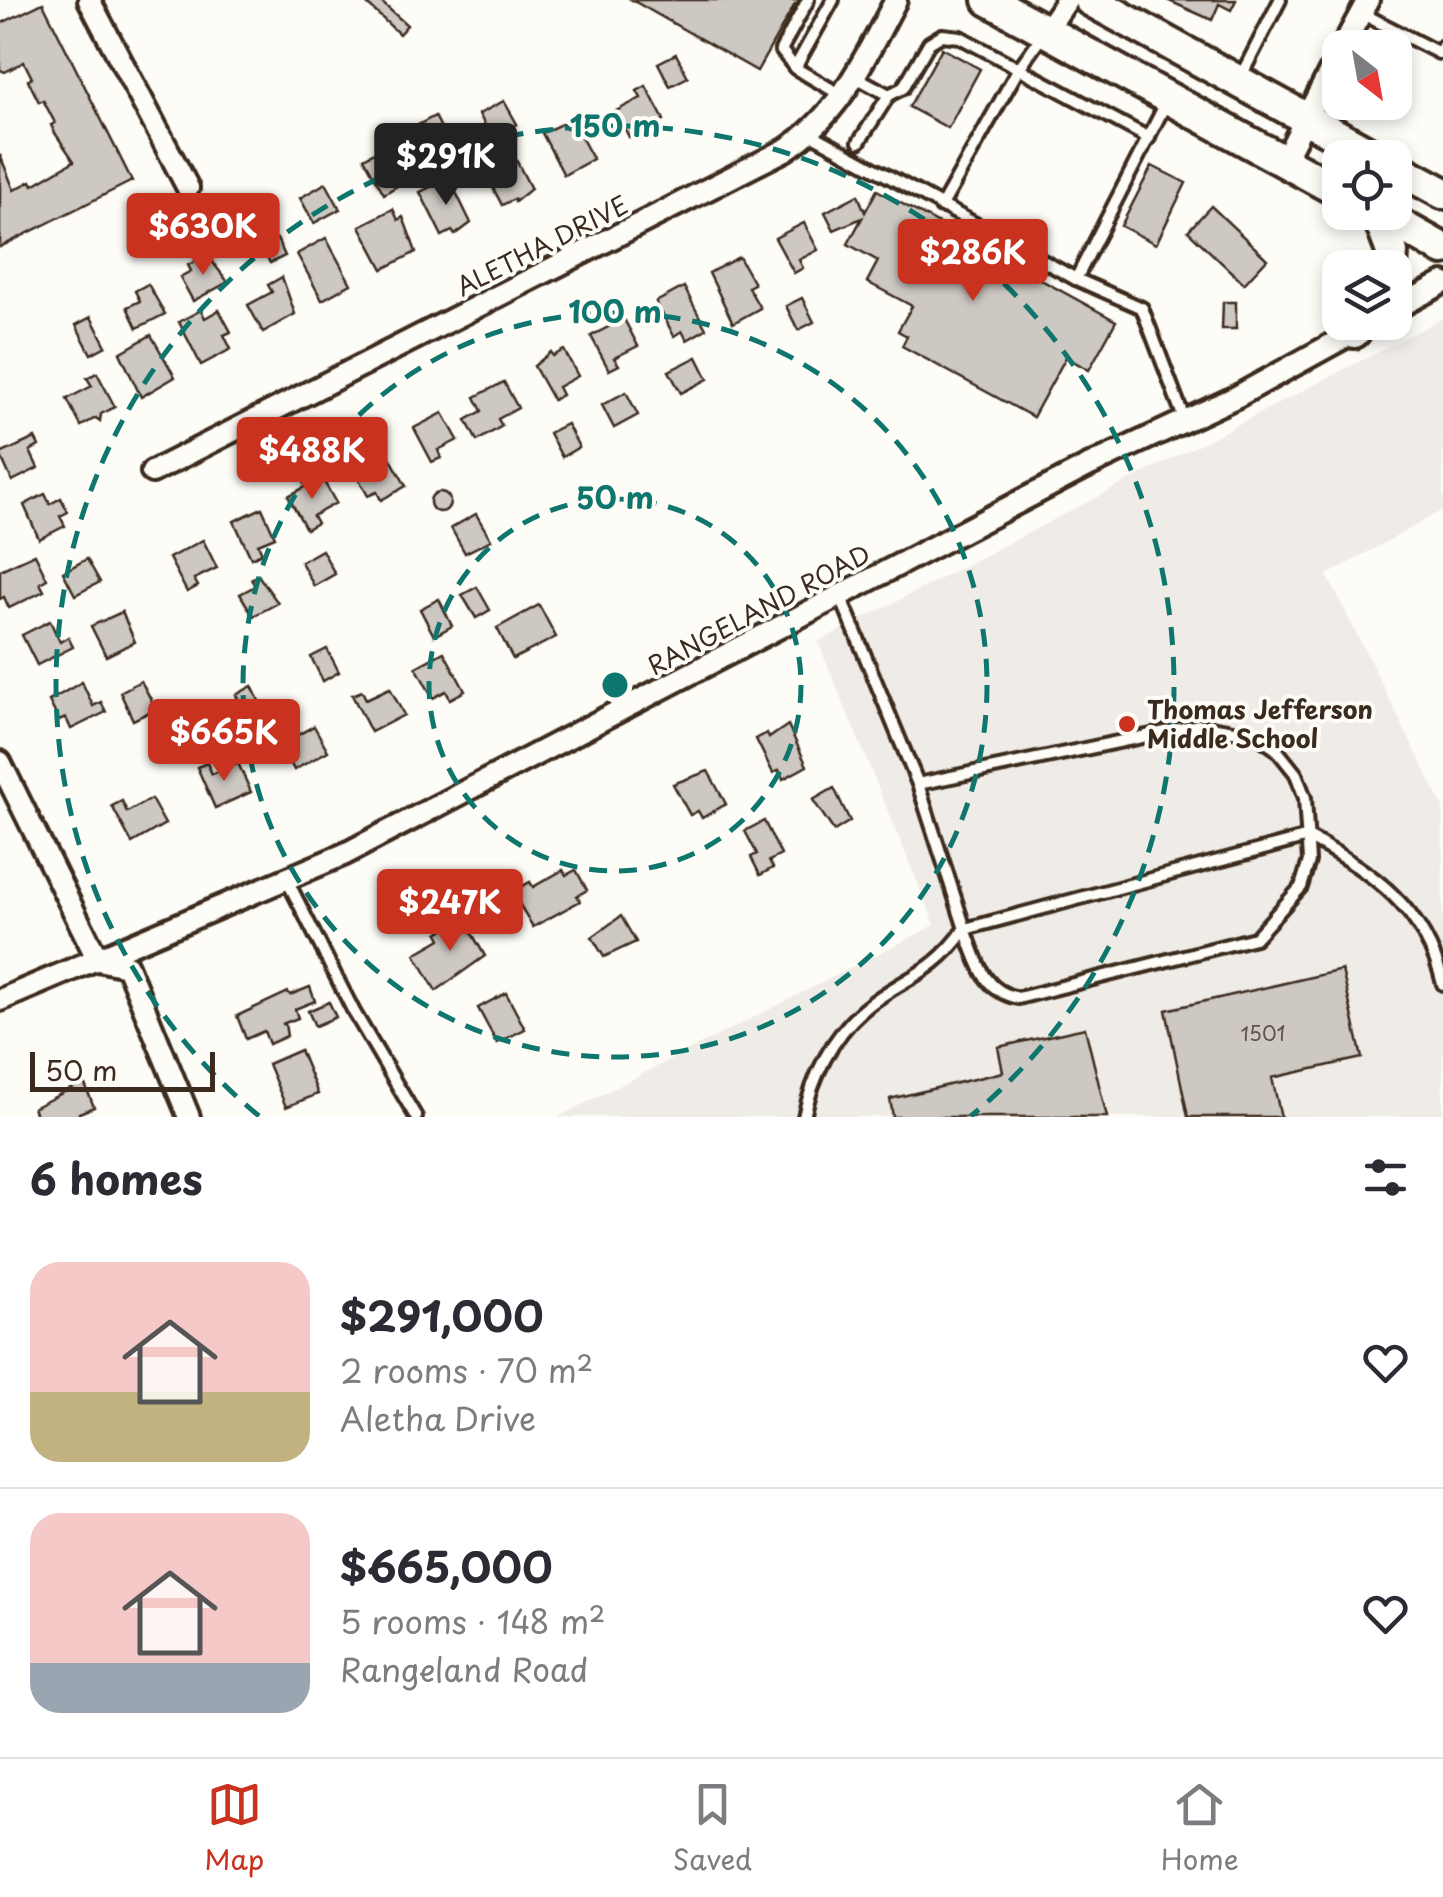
<!DOCTYPE html>
<html lang="en">
<head>
<meta charset="utf-8">
<style>
  body { margin:0; font-family:"Playpen Sans",sans-serif; background:#f7f7f7; color:#2b2b33; height:100vh; display:flex; flex-direction:column; font-size:38px; white-space:nowrap }
  * { box-sizing:border-box; margin:0 }
  p { font-size:32px; color:#7c7c81 }
  .icon { flex:none; width:55px; height:55px; fill:none; stroke:currentColor; stroke-width:2; stroke-linecap:round; stroke-linejoin:round }
  .map { position:relative; height:1117px; overflow:hidden }
  .panel { display:flex; flex-direction:column; background:#fff; flex:1 }
  .panel>* { flex:none }
  .needle { width:65px; rotate:149deg }
  .tools { position:absolute; left:1322px; top:30px; display:grid; gap:20px }
  .tools a { display:grid; place-items:center; width:90px; height:90px; border-radius:20px; background:#fff; box-shadow:0 5px 15px #0003; font-size:50px }
  .scale { position:absolute; left:30px; bottom:25px; width:185px; box-sizing:border-box; padding-left:10px; border:5px solid #3b2a1e; border-top:0; font-size:28px; line-height:35px; white-space:nowrap; color:#3b2a1e; -webkit-text-stroke:8px #fdfcf7; paint-order:stroke }
  .price { position:absolute; translate:-50% -85px; padding:0 22px; border-radius:10px; background:#c8321e; color:#fff; font-size:32px; line-height:65px; filter:drop-shadow(0 2px 5px #0008) }
  .price::after { content:''; position:absolute; left:50%; top:60px; width:30px; height:22px; margin-left:-15px; background:inherit; clip-path:polygon(0 0,100% 0,50% 100%) }
  .price.selected { background:#222; color:#fff }
  ul { padding:0; list-style:none }
  li { display:flex; align-items:center; gap:30px; height:250px; padding:0 30px }
  li+li { border-top:2px solid #e1e1e2 }
  li span { display:grid; place-items:center; flex:none; width:280px; height:200px; border-radius:30px; color:#555 }
  li>.icon { margin-inline-start:auto }
  span .icon { width:120px; height:120px; fill:#fffc; stroke-width:1 }
  li b { font-size:42px }
  h2 { display:flex; justify-content:space-between; align-items:center; height:120px; padding:0 30px; font-size:42px }
  .dock { display:flex; justify-content:space-around; align-items:center; height:140px; border-top:2px solid #e1e1e2; background:#fff; font-size:28px; color:#7c7c81 }
  .dock a { display:grid; justify-items:center; gap:5px }
  .dock .selected { color:#c8321e }
  .map>svg:first-child { display:block }
  .built { fill:#efece7 }
  .building { fill:#cdc8c2; stroke:#3b2a1e; stroke-width:2.5 }
  .lines { fill:none; stroke-linecap:round; stroke-linejoin:round }
  .service-casing { stroke:#3b2a1e; stroke-width:18 }
  .minor-casing { stroke:#3b2a1e; stroke-width:28 }
  .secondary-casing { stroke:#3b2a1e; stroke-width:38 }
  .service { stroke:#fdfcf7; stroke-width:10 }
  .minor { stroke:#fdfcf7; stroke-width:20 }
  .secondary { stroke:#fdfcf7; stroke-width:30 }
  .ring { fill:none; stroke:#0f766e; stroke-width:5; stroke-dasharray:18 12 }
  .poi-dot { fill:#c8321e; stroke:#fdfcf7; stroke-width:4 }
  .labels { text-anchor:middle; stroke-width:8; stroke-linejoin:round; paint-order:stroke }
  .number-label { font-size:20px; fill:#605247 }
  .street-label { font-size:25px; fill:#3b2a1e; stroke:#fdfcf7 }
  .poi-label { font-size:25px; font-weight:bold; fill:#3b2a1e; stroke:#fdfcf7; text-anchor:start }
  .centre { fill:#0f766e; stroke:#fdfcf7; stroke-width:5 }
  .ring-label { font-size:30px; text-anchor:middle; font-weight:bold; fill:#0f766e; stroke:#fdfcf7; stroke-width:8; stroke-linejoin:round; paint-order:stroke }
</style>
</head>
<body>
<div class="map">
<svg width="1443" height="1117" viewBox="0 0 1443 1117">
  <rect width="100%" height="100%" fill="#fdfcf7"/>
  <filter id="ink" filterUnits="userSpaceOnUse"><feTurbulence type="fractalNoise" baseFrequency=".01" numOctaves="2"/><feDisplacementMap in="SourceGraphic" scale="20" xChannelSelector="R" yChannelSelector="G"/><feConvolveMatrix kernelMatrix="1 2 1 2 8 2 1 2 1" color-interpolation-filters="sRGB"/></filter>
  <g filter="url(#ink)">
    <path class="built" d="M1443,318V510L1327,575L1443,806V1117H558L935,925L818,642Z"/>
    <g class="building">
      <path d="M371,0H379L407,25L399,34L367,4Z"/>
      <path d="M632,0H803L800,6L795,4L757,71Z"/>
      <path d="M1167,0H1236L1231,10L1219,4L1212,20Z"/>
      <path d="M43,3L132,181L0,247V155L14,190L31,181L33,185L74,161L55,133L51,125L55,123L43,100L39,102L28,80L32,78L24,62L5,72L0,70V24Z"/>
      <path d="M942,48L980,69L948,128L909,107Z"/>
      <path d="M676,54L688,77L670,86L658,63Z"/>
      <path d="M646,86L664,120L629,137L616,111L641,98L637,91Z"/>
      <path d="M504,101L517,124L492,138L479,114Z"/>
      <path d="M435,116L443,132L427,141L418,125Z"/>
      <path d="M563,123L566,128L574,124L593,159L564,175L542,133Z"/>
      <path d="M454,130L465,149L442,168L428,145Z"/>
      <path d="M385,146L405,181L384,194L364,158Z"/>
      <path d="M503,156L506,160L514,156L531,189L515,202L514,199L502,205L482,167Z"/>
      <path d="M1152,166L1186,183L1156,244L1121,226Z"/>
      <path d="M449,178L471,223L455,235L452,231L442,236L420,192Z"/>
      <path d="M326,183L340,209L314,223L300,198Z"/>
      <path d="M877,190L1116,321L1089,370L1066,357L1033,417L902,346L907,336L898,331L912,306L867,282L878,261L848,244L862,218L834,230L825,212L858,195L865,212Z"/>
      <path d="M1211,206L1267,259L1244,284L1188,231Z"/>
      <path d="M393,209L398,220L403,217L416,252L383,269L360,226Z"/>
      <path d="M804,223L818,250L799,260L803,268L794,273L775,238Z"/>
      <path d="M326,238L351,284L322,300L297,254Z"/>
      <path d="M277,239L285,256L270,263L262,247Z"/>
      <path d="M207,255L228,282L193,301L180,277L191,271L188,265Z"/>
      <path d="M739,257L754,284L748,287L760,308L733,323L709,273Z"/>
      <path d="M282,277L295,314L263,332L248,305L272,292L268,285Z"/>
      <path d="M148,284L165,314L137,328L127,307L140,301L135,291Z"/>
      <path d="M684,287L706,329L687,340L682,331L674,336L656,302Z"/>
      <path d="M802,298L814,322L798,330L786,306Z"/>
      <path d="M1223,302H1236V329H1222Z"/>
      <path d="M201,310L205,318L219,310L231,332L224,335L231,349L201,365L179,322Z"/>
      <path d="M91,317L106,346L91,354L76,325Z"/>
      <path d="M624,319L638,346L614,358L619,365L609,370L591,336Z"/>
      <path d="M151,335L175,377L141,397L120,353Z"/>
      <path d="M564,350L578,376L558,387L562,395L553,400L534,366L551,352L553,356Z"/>
      <path d="M697,357L708,379L681,393L669,371Z"/>
      <path d="M97,373L115,407L101,414L100,421L96,418L81,426L67,399L92,386L87,378Z"/>
      <path d="M504,382L518,408L498,419L502,426L477,441L466,420L482,411L475,397Z"/>
      <path d="M626,392L638,415L614,428L602,405Z"/>
      <path d="M443,413L458,440L438,450L441,458L432,462L414,428Z"/>
      <path d="M567,424L579,447L562,457L549,433Z"/>
      <path d="M35,438L39,446L30,451L38,468L12,481L0,454Z"/>
      <path d="M383,445L406,486L381,500L377,492L368,496L350,463Z"/>
      <path d="M322,478L336,503L313,516L317,523L306,529L288,496Z"/>
      <circle cx="440" cy="502" r="10"/>
      <path d="M45,494L50,504L61,498L68,512L60,516L65,526L39,539L24,505Z"/>
      <path d="M262,508L275,537L258,544L262,553L251,558L234,521Z"/>
      <path d="M476,514L491,540L465,553L451,528Z"/>
      <path d="M203,540L217,568L194,579L198,586L187,592L169,558Z"/>
      <path d="M322,550L335,574L314,586L301,562Z"/>
      <path d="M35,554L47,579L40,583L44,591L9,608L4,597L0,599V570Z"/>
      <path d="M87,559L100,582L75,595L63,572Z"/>
      <path d="M258,575L278,603L253,616L240,594L255,586L251,579Z"/>
      <path d="M477,587L490,610L476,618L462,595Z"/>
      <path d="M439,599L452,626L434,636L420,609Z"/>
      <path d="M539,605L556,637L513,659L497,628Z"/>
      <path d="M122,612L135,642L106,656L91,626Z"/>
      <path d="M50,621L60,642L68,637L73,647L37,665L22,635Z"/>
      <path d="M327,649L339,672L323,681L311,657Z"/>
      <path d="M444,652L465,691L450,699L446,691L433,698L416,667Z"/>
      <path d="M141,681L156,709L133,720L120,692Z"/>
      <path d="M82,682L93,706L101,702L106,712L71,729L66,718L59,721L49,701Z"/>
      <path d="M252,686L265,713L249,721L236,695Z"/>
      <path d="M390,688L404,715L371,732L352,695L362,691L366,699Z"/>
      <path d="M788,725L807,766L783,779L779,770L773,773L756,739L767,733L769,738Z"/>
      <path d="M314,726L328,751L294,770L275,734L286,728L292,738Z"/>
      <path d="M207,763L212,774L238,763L251,792L215,808L197,767Z"/>
      <path d="M708,771L726,804L702,818L698,811L690,815L673,784Z"/>
      <path d="M834,788L850,821L834,831L813,800Z"/>
      <path d="M151,799L165,824L132,843L112,806L122,801L127,812Z"/>
      <path d="M764,821L781,855L769,861L773,868L760,875L751,857L757,854L745,831Z"/>
      <path d="M563,870L566,875L576,870L587,890L577,896L580,901L533,927L512,892L530,882L533,887Z"/>
      <path d="M621,916L636,942L604,957L592,937Z"/>
      <path d="M463,918L485,956L436,991L415,954L441,939L438,933Z"/>
      <path d="M1342,970L1362,1058L1272,1078L1281,1117H1188L1166,1010Z"/>
      <path d="M310,987L315,1001L295,1009L298,1018L282,1024H285L287,1036L269,1044L264,1031L246,1039L237,1016L288,992L290,995Z"/>
      <path d="M506,993L525,1029L497,1043L478,1008Z"/>
      <path d="M329,1002L336,1017L315,1026L308,1011Z"/>
      <path d="M1085,1028L1107,1117H893L890,1099L1003,1072L998,1047Z"/>
      <path d="M300,1050L318,1094L286,1107L268,1064Z"/>
      <path d="M84,1082L94,1107L79,1113L80,1117H37L33,1108Z"/>
    </g>
    <g class="lines">
      <g class="service-casing">
        <g id="service">
          <path d="M833,0L795,68L841,95"/>
          <path d="M1361,13L1439,53L1443,46"/>
          <path d="M795,68L781,50L808,0"/>
          <path d="M854,76L889,95"/>
          <path d="M1241,76L1280,0"/>
          <path d="M1166,103L1076,279L1142,308L1185,421"/>
          <path d="M811,134L1076,279"/>
          <path d="M859,142L889,95L903,88L929,43L942,35L960,37L1149,138"/>
          <path d="M941,207L1019,68L1045,32"/>
          <path d="M918,784L1199,725L1256,735L1276,749L1296,774L1305,798L1309,861L1301,887L1255,938L1018,998C982,991 977,960 965,929L1308,837C1373,872 1425,908 1443,984"/>
          <path d="M287,880L354,1012L416,1117"/>
          <path d="M804,1117C812,1077 832,1037 863,1010C903,976 930,978 965,929L918,784L840,595"/>
        </g>
      </g>
      <g class="minor-casing">
        <g id="minor">
          <path d="M89,0L188,188"/>
          <path d="M1046,31L1067,0"/>
          <path d="M1342,48L1368,0"/>
          <path d="M1284,161L1340,52"/>
          <path d="M1395,309L1443,283"/>
          <path d="M152,472L785,150C841,114 865,57 896,0"/>
          <path d="M0,762L98,960L127,966L189,1117"/>
          <path d="M0,1000L345,854L1088,466L1238,396L1365,326"/>
        </g>
      </g>
      <g class="secondary-casing">
        <g id="secondary">
          <path d="M989,0L1340,192"/>
          <path d="M1090,0L1378,158"/>
          <path d="M1395,167L1443,193"/>
          <path d="M1377,212L1443,249"/>
          <path d="M1377,212L1392,252L1391,268"/>
          <path d="M1354,332L1361,322"/>
        </g>
      </g>
      <use href="#service" class="service"/>
      <use href="#minor" class="minor"/>
      <use href="#secondary" class="secondary"/>
    </g>
  </g>
  <g class="ring">
    <circle cx="615" cy="685" r="186"/>
    <circle cx="615" cy="685" r="372"/>
    <path d="M259 1116A559 559 0 1 1 971 1116"/>
  </g>
  <circle class="poi-dot" cx="1127" cy="724" r="10"/>
  <g class="labels">
    <g class="number-label">
      <text x="1263" y="1041">1501</text>
    </g>
    <g class="street-label">
      <text transform="translate(542 246) rotate(-27)" y="9">ALETHA DRIVE</text>
      <text transform="translate(759 610) rotate(-28)" y="9">RANGELAND ROAD</text>
    </g>
    <g class="poi-label">
      <text x="1147" y="719">Thomas Jefferson<tspan x="1147" dy="29">Middle School</tspan></text>
    </g>
  </g>
  <circle cx="615" cy="685" r="15" class="centre"/>
  <g class="ring-label">
    <text x="615" y="137">150 m</text>
    <text x="615" y="323">100 m</text>
    <text x="615" y="509">50 m</text>
  </g>
</svg>
<div class="tools">
<a><svg class="needle" viewBox="-14 -14 28 28"><path d="M0-13l5 13h-10z" fill="#e53935"/><path d="M0 13l5-13h-10z" fill="#7c7c81"/></svg></a>
<a><svg class="icon" aria-label="locate" viewBox="0 0 24 24"><circle cx="12" cy="12" r="6"/><path d="M12 2v4M12 18v4M2 12h4M18 12h4"/></svg></a>
<a><svg class="icon" aria-label="layers" viewBox="0 0 24 24"><path d="M12 4l9 5-9 5-9-5zM3 14l9 5 9-5"/></svg></a>
</div>
<div class="scale">50 m</div>
<b class="price selected" style="left:446px;top:208px">$291K</b>
<b class="price" style="left:203px;top:278px">$630K</b>
<b class="price" style="left:973px;top:304px">$286K</b>
<b class="price" style="left:312px;top:502px">$488K</b>
<b class="price" style="left:224px;top:784px">$665K</b>
<b class="price" style="left:450px;top:954px">$247K</b>
</div>
<section class="panel">
<h2>6 homes<svg class="icon" aria-label="filters" viewBox="0 0 24 24"><path d="M4 7h16M4 17h16"/><circle cx="9" cy="7" r="2"/><circle cx="15" cy="17" r="2"/></svg></h2>
<ul>
<li><span style="background:linear-gradient(#f6c9c9 65%,#c2b280 0)"><svg class="icon" aria-label="home" viewBox="0 0 24 24"><path d="M3 11l9-7 9 7M6 9v11h12V9"/></svg></span><div><b>$291,000</b><p>2 rooms · 70 m²</p><p>Aletha Drive</p></div><svg class="icon" aria-label="heart" viewBox="0 0 24 24"><path d="M12 20l-8-8c-3-5 5-10 8-4 3-6 11-1 8 4z"/></svg></li>
<li><span style="background:linear-gradient(#f6c9c9 75%,#9aa5b1 0)"><svg class="icon" aria-label="home" viewBox="0 0 24 24"><path d="M3 11l9-7 9 7M6 9v11h12V9"/></svg></span><div><b>$665,000</b><p>5 rooms · 148 m²</p><p>Rangeland Road</p></div><svg class="icon" aria-label="heart" viewBox="0 0 24 24"><path d="M12 20l-8-8c-3-5 5-10 8-4 3-6 11-1 8 4z"/></svg></li>
</ul>
</section>
<nav class="dock">
<a class="selected"><svg class="icon" aria-label="map" viewBox="0 0 24 24"><path d="M3 6l6-2 6 2 6-2v14l-6 2-6-2-6 2zM9 4v14M15 6v14"/></svg>Map</a>
<a><svg class="icon" aria-label="saved" viewBox="0 0 24 24"><path d="M7 4h10v16l-5-4-5 4z"/></svg>Saved</a>
<a><svg class="icon" aria-label="home" viewBox="0 0 24 24"><path d="M3 11l9-7 9 7M6 9v11h12V9"/></svg>Home</a>
</nav>
</body>
</html>
